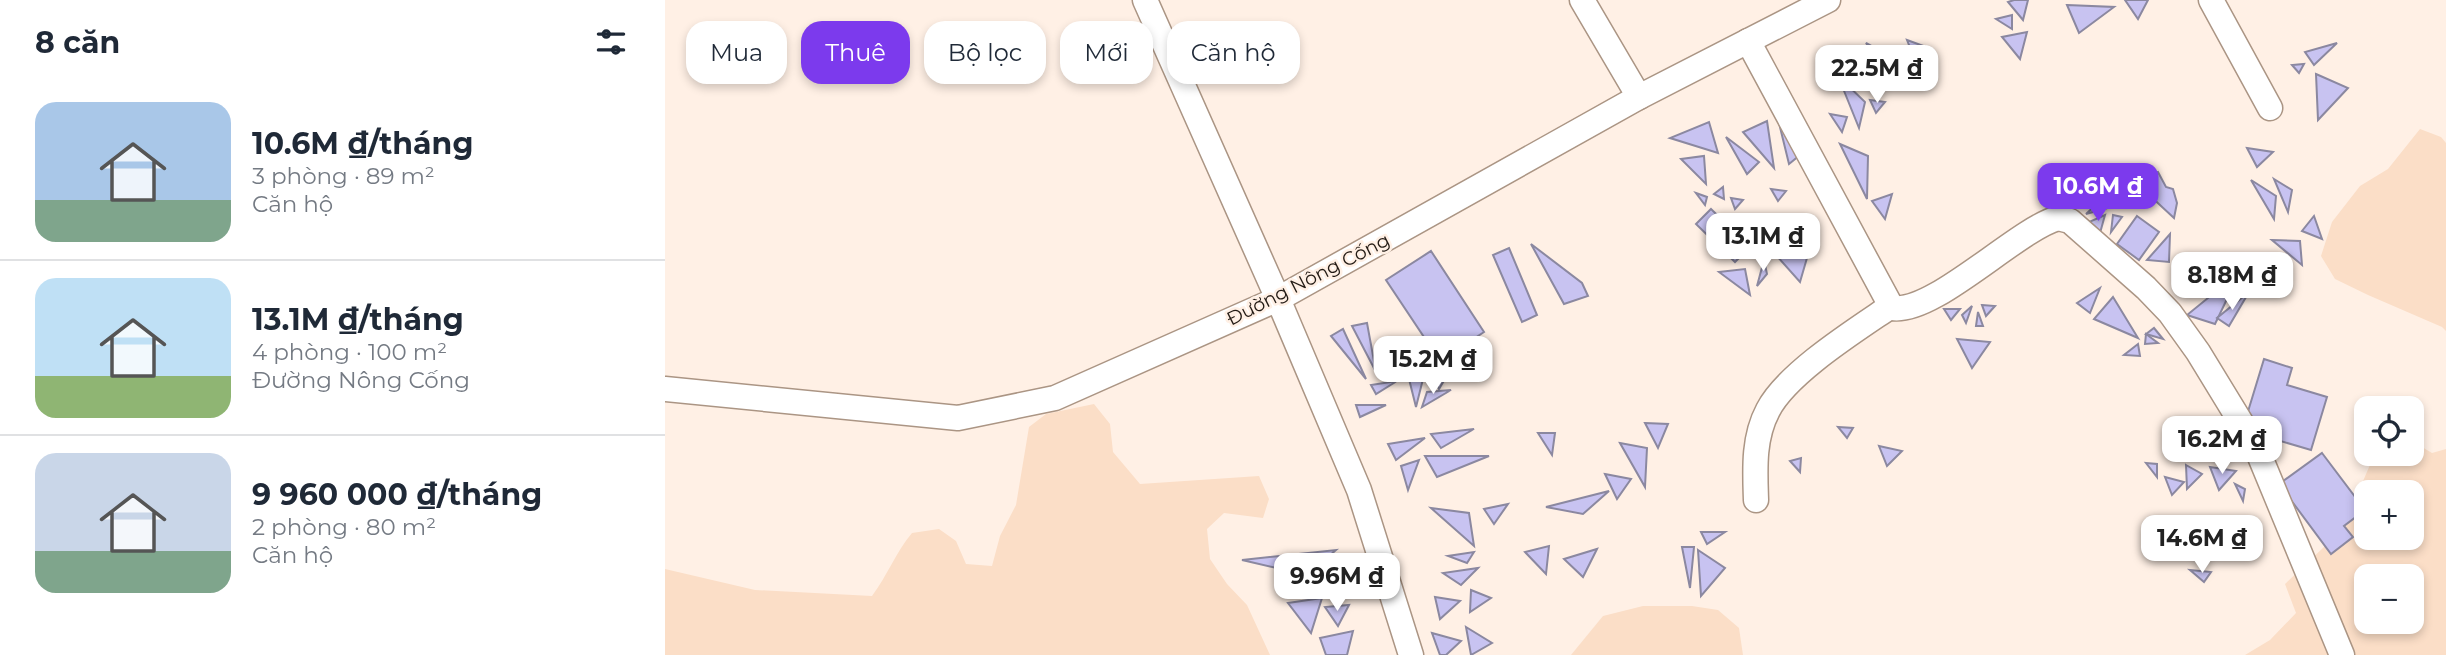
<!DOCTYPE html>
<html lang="vi">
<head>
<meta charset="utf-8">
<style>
  body { margin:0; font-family:Montserrat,sans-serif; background:#f6f6f7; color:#1f2937; height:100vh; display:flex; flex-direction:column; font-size:26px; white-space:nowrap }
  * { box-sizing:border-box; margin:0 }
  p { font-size:23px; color:#747a83 }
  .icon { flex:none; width:38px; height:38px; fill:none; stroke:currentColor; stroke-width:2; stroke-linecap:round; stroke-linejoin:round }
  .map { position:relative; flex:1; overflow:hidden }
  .details { display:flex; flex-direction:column; background:#fff; width:665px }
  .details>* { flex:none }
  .hud { position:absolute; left:21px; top:21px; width:665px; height:63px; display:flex; gap:14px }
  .tools { position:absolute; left:1689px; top:396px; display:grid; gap:14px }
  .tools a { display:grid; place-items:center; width:70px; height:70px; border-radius:14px; background:#fff; box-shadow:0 4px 10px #0003; font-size:35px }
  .price { position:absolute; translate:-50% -60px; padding:0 16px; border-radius:14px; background:#fff; color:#222; font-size:23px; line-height:46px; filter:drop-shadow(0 2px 4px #0008) }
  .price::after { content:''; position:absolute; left:50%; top:42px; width:21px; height:16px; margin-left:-10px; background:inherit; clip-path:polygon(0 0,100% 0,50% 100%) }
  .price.current { background:#7c3aed; color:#fff }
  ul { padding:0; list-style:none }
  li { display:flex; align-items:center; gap:21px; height:175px; padding:0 35px }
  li+li { border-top:2px solid #e0e1e3 }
  li span { display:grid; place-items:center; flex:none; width:196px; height:140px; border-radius:21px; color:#555 }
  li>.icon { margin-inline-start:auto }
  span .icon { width:84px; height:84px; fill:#fffc; stroke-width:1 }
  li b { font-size:30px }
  h2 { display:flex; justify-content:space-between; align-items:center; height:84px; padding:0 35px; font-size:30px }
  .chip { padding:0 24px; border-radius:21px; background:#fff; box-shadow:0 4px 10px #0003; font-size:24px; line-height:63px }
  .chip.current { background:#7c3aed; color:#fff }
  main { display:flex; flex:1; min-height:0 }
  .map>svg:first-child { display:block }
  .green { fill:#fbdec7; fill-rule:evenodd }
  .building { fill:#c8c3f1; stroke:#8b88a0; stroke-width:2 }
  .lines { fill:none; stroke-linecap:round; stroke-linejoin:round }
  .street-casing { stroke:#ab9584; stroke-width:27 }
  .street { stroke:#fff; stroke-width:24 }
  .labels { text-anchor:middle; stroke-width:5; stroke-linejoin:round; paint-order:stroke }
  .street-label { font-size:19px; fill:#221a14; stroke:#fff0e5 }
</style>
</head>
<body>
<main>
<section class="details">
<h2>8 căn<svg class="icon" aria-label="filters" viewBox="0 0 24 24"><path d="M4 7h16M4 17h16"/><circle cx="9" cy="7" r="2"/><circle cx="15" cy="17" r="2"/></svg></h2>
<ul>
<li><span style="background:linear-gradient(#a9c7e8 70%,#7fa58c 0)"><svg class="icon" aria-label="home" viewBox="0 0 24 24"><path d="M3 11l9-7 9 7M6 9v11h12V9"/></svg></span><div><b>10.6M ₫/tháng</b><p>3 phòng · 89 m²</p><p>Căn hộ</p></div></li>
<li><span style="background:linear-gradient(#bfe0f5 70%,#8fb573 0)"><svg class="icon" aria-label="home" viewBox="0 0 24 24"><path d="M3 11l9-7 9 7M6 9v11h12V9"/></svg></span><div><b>13.1M ₫/tháng</b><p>4 phòng · 100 m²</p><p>Đường Nông Cống</p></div></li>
<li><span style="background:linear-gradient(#c9d6e8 70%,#7fa58c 0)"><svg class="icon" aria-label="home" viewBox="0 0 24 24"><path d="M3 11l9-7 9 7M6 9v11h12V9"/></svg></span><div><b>9 960 000 ₫/tháng</b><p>2 phòng · 80 m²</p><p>Căn hộ</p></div></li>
</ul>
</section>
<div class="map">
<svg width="1781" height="655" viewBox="0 0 1781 655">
  <rect width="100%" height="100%" fill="#fff0e5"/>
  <g class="green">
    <path d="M1755,129L1776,137L1781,143V331L1777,327L1703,295L1670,279L1656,256L1667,222L1695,186L1723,169Z"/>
    <path d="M429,404L445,424L448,452L475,484L594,476L604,499L598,518L559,513L542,529L545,559L562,584L582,605L605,655H0V569L90,590L207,596C222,576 231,552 247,533L274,529L291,541L301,564L327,566L335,536L351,505L364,427L381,414Z"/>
    <path d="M1747,441L1767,453L1781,449V655H1580L1605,640L1631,613L1620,584L1660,546L1684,514L1710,453H1746ZM1701,492H1746V537H1701ZM1701,576H1746V621H1701Z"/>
    <path d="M978,606H1027L1053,610L1074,628L1078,655H906L938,616Z"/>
  </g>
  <g class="building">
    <path d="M1349,0H1363L1358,20L1343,2Z"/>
    <path d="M1460,0H1483L1473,19Z"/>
    <path d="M1402,5L1449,7L1414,33Z"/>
    <path d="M1347,15V29L1331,19Z"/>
    <path d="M1362,32L1355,59L1337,37Z"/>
    <path d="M1242,40L1264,48L1252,65Z"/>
    <path d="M1201,43L1212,49V60Z"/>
    <path d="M1672,43L1649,65L1640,52Z"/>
    <path d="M1639,64L1634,73L1627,65Z"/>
    <path d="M1651,74L1683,88L1653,120Z"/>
    <path d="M1173,76L1200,102L1194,128Z"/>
    <path d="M1205,100L1220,102L1211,113Z"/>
    <path d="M1165,114L1182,117L1177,132Z"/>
    <path d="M1102,121L1109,168L1078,132Z"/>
    <path d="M1044,122L1053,153L1005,138Z"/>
    <path d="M1114,123L1135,155L1124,164Z"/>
    <path d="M1061,137L1094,162L1082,174Z"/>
    <path d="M1175,144L1203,156L1202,199Z"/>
    <path d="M1582,148L1608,152L1592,167Z"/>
    <path d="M1039,156L1041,184L1016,159Z"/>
    <path d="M1493,172L1501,187L1508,189L1512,203L1509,218L1468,180Z"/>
    <path d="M1451,174L1449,186L1433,175Z"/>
    <path d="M1609,179L1627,190L1623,212Z"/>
    <path d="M1586,180L1611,196L1609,219Z"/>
    <path d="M1058,187L1059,199L1049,194Z"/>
    <path d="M1106,189L1121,191L1113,201Z"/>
    <path d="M1031,193L1042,197L1040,205Z"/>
    <path d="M1227,194L1220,219L1207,201Z"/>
    <path d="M1066,198L1078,200L1070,209Z"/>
    <path d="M1434,202L1446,207L1421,214Z"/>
    <path d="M1046,209L1085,247L1070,262L1031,224Z"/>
    <path d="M1076,214L1094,225L1062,218Z"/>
    <path d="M1440,215L1435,233L1424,222Z"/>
    <path d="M1448,215L1457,217L1446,232Z"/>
    <path d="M1472,216L1494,232L1474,260L1452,244Z"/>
    <path d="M1649,216L1657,239L1637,231Z"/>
    <path d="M1505,234L1504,262L1482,260Z"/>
    <path d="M1607,240L1635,241L1637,265Z"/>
    <path d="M866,244L917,283L923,296L899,304Z"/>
    <path d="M844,248L872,315L857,322L828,255Z"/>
    <path d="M766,251L819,332L775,361L721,280Z"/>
    <path d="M1144,251L1135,282L1110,254Z"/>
    <path d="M1099,260L1102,274L1092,286Z"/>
    <path d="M1080,269L1085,295L1054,272Z"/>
    <path d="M1575,272L1550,324L1522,315Z"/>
    <path d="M1435,288L1425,313L1412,303Z"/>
    <path d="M1584,292L1564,326L1552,318Z"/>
    <path d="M1448,297L1473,338L1429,319Z"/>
    <path d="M1317,305L1330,306L1321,316Z"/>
    <path d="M1307,306L1301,323L1297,315Z"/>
    <path d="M1279,309H1295L1286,320Z"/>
    <path d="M1313,312L1318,326H1311Z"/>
    <path d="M702,323L711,372L687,326Z"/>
    <path d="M1489,328L1498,339L1481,334Z"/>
    <path d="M678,329L701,379L666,336Z"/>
    <path d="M1481,334L1493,343L1480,344Z"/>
    <path d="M1292,339L1325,342L1307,368Z"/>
    <path d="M1473,344L1475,356L1459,355Z"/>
    <path d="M1599,359L1627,368L1622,385L1662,397L1646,450L1592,434L1595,422L1581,418Z"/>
    <path d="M763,366L784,372L774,389Z"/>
    <path d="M742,371H760L751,407Z"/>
    <path d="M732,381L711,394L706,385Z"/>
    <path d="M786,390L757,407L762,392Z"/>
    <path d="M691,405H721L695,417Z"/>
    <path d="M980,423L1003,424L993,448Z"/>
    <path d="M1173,427L1188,428L1182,438Z"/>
    <path d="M809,429L776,448L766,434Z"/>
    <path d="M873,433H890L887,455Z"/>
    <path d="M760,438L731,460L723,444Z"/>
    <path d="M955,443L982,448L980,487Z"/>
    <path d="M1214,446L1237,451L1222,466Z"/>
    <path d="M1657,453L1700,510L1679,526L1688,537L1666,554L1614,484Z"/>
    <path d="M760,456H824L772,477Z"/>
    <path d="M1136,458L1135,472L1125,461Z"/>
    <path d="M754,460L743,490L736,466Z"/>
    <path d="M1481,463L1492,464V477Z"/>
    <path d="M1521,465L1537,474L1522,489Z"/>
    <path d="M1545,467L1571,471L1554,490Z"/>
    <path d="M940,474L966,479L952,499Z"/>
    <path d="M1500,477L1519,482L1507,495Z"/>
    <path d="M1570,484L1580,489L1578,501Z"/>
    <path d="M944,491L918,514L881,507Z"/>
    <path d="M843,504L829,524L819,509Z"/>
    <path d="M766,508L804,513L809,546Z"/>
    <path d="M1036,532H1060L1042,544Z"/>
    <path d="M884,546L881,574L860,552Z"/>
    <path d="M1017,547H1029L1025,588Z"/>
    <path d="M932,549L918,577L899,559Z"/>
    <path d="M671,550L642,575L577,560Z"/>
    <path d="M1033,550L1060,568L1036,596Z"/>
    <path d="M809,552L802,563L783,556Z"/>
    <path d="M813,568L796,585L778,573Z"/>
    <path d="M1525,570L1546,572L1539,582Z"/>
    <path d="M806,590L826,598L805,612Z"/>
    <path d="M770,597L795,601L775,619Z"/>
    <path d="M657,598L646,633L623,603Z"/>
    <path d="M684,605L673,626L660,607Z"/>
    <path d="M801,627L827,643L806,655Z"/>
    <path d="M688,631L682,655H661L655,638Z"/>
    <path d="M767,633L796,641L781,655H775Z"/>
  </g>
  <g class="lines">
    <g class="street-casing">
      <g id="street">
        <path d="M480,0L613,299L694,490L746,655"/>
        <path d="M917,0L974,97"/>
        <path d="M1546,0L1605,108"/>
        <path d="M1083,41L1227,308C1268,315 1351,230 1393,218L1405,221L1481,288L1505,313L1533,352L1591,447L1677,655"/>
        <path d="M0,389L293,418L390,398L613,299L974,97L1163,0"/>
        <path d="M1091,500C1090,470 1088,438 1103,410C1122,373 1191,330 1226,306"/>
      </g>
    </g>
    <use href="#street" class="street"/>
  </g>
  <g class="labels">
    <g class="street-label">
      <text transform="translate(643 279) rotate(-27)" y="7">Đường Nông Cống</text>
    </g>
  </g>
</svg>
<div class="tools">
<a><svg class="icon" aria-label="locate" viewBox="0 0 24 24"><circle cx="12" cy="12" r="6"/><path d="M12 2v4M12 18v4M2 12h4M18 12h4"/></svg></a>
<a>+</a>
<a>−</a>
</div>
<b class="price" style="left:1212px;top:105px">22.5M ₫</b>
<b class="price current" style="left:1433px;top:223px">10.6M ₫</b>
<b class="price" style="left:1098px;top:273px">13.1M ₫</b>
<b class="price" style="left:1567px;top:312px">8.18M ₫</b>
<b class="price" style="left:768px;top:396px">15.2M ₫</b>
<b class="price" style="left:1557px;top:476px">16.2M ₫</b>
<b class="price" style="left:1537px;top:575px">14.6M ₫</b>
<b class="price" style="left:672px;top:613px">9.96M ₫</b>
<div class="hud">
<a class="chip">Mua</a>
<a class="chip current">Thuê</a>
<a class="chip">Bộ lọc</a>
<a class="chip">Mới</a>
<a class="chip">Căn hộ</a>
</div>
</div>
</main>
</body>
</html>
